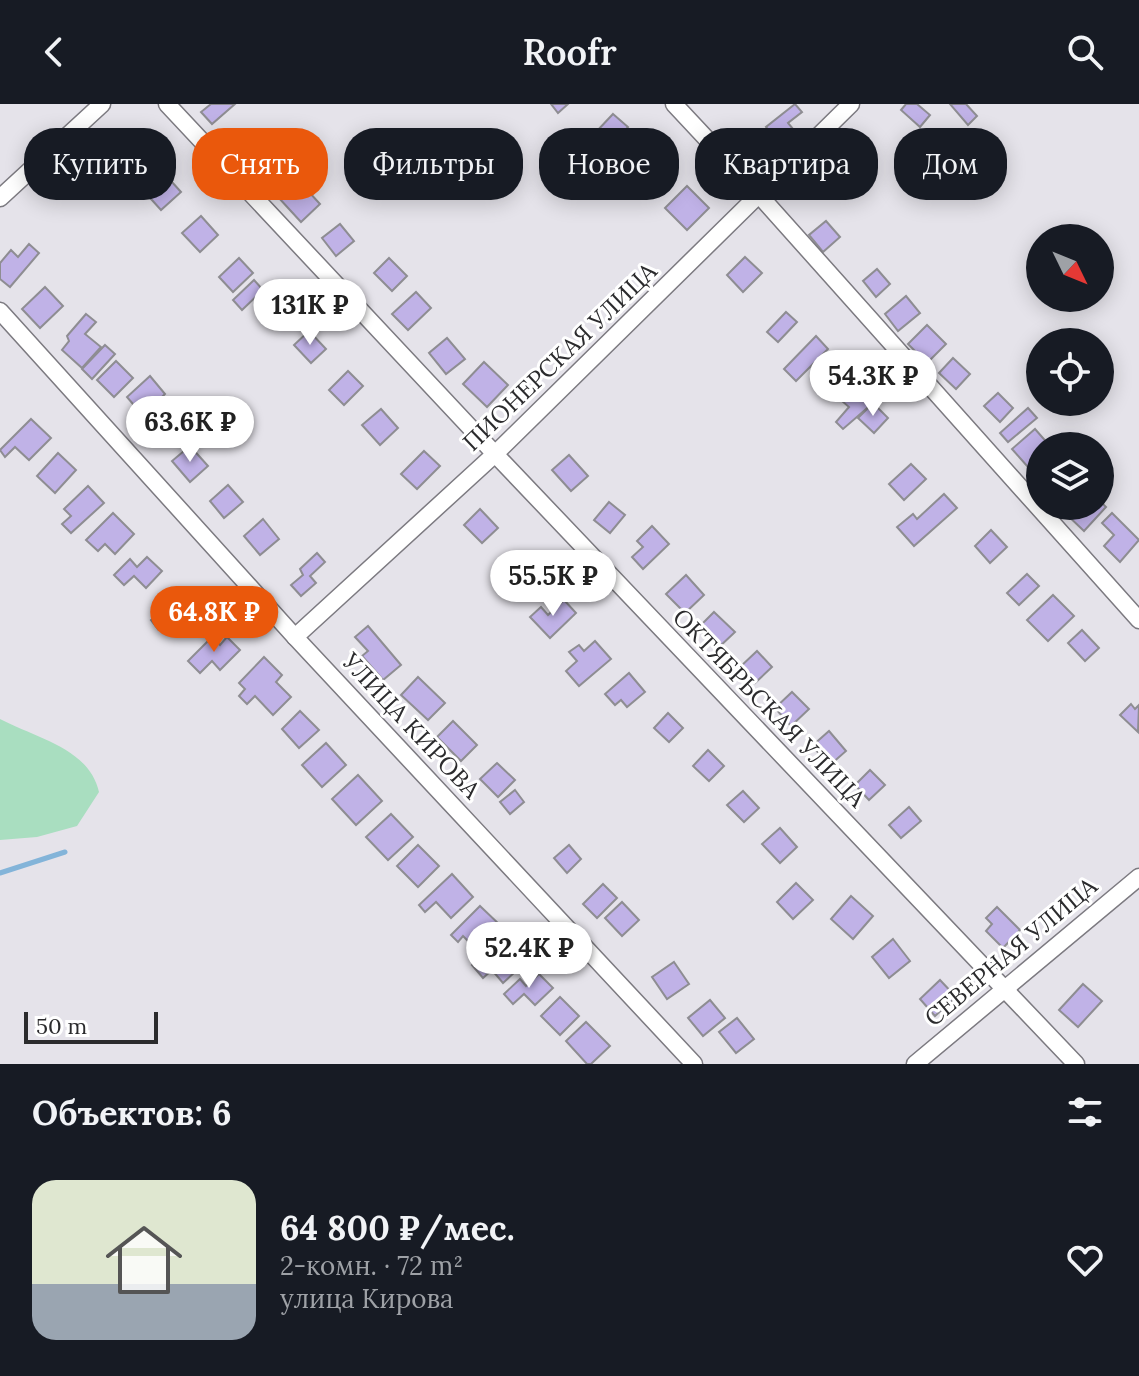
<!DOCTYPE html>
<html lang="ru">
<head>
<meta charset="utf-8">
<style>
  body { margin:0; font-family:Lora,serif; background:#242831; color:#f1f3f6; height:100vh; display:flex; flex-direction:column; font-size:30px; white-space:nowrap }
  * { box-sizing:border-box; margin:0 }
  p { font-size:26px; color:#9ea1a6 }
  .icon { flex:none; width:44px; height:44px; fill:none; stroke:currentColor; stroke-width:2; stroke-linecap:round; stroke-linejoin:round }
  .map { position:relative; height:960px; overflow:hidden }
  .panel { display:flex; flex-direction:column; background:#171b24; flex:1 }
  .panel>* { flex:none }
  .top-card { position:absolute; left:24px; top:24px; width:1092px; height:72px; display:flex; gap:16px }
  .needle { width:52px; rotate:133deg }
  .fabs { position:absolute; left:1026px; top:120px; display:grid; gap:16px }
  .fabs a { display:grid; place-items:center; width:88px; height:88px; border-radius:50%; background:#171b24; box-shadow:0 4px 20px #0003; font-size:40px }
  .scale { position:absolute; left:24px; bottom:20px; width:134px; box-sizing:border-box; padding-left:8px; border:4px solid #2b2b2d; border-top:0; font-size:22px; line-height:28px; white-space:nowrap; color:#2b2b2d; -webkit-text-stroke:6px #fff; paint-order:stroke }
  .price { position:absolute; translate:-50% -68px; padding:0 18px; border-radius:28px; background:#fff; color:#222; font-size:26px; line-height:52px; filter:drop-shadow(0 2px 4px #0008) }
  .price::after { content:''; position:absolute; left:50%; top:48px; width:24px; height:18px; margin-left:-12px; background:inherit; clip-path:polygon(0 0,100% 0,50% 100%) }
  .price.selected { background:#ea580c; color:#fff }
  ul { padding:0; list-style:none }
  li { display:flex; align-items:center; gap:24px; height:200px; padding:0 32px }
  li+li { border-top:2px solid #363941 }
  li span { display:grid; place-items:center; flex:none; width:224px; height:160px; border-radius:24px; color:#555 }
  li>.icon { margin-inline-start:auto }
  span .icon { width:96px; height:96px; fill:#fffc; stroke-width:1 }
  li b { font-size:34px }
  h2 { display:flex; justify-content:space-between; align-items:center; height:96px; padding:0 32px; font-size:34px }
  .pill { padding:0 28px; border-radius:32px; background:#171b24; box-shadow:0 4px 20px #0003; font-size:28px; line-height:72px }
  .pill.selected { background:#ea580c; color:#fff }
  header { display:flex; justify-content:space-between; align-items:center; height:104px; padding:0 32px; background:#171b24; font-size:36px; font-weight:600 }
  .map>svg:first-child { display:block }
  .green { fill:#a9dec0 }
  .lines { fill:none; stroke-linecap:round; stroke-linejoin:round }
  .stream { stroke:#83b4d9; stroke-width:5 }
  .building { fill:#c0b2e7; stroke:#8e8d92; stroke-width:2 }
  .street-casing { stroke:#7c7a80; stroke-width:19 }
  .street { stroke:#fff; stroke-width:16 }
  .labels { text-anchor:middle; stroke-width:6; stroke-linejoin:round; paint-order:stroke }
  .street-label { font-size:24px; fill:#2b2b2d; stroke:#fff }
</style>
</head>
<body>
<header><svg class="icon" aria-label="back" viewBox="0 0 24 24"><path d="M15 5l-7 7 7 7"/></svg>Roofr<svg class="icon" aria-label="search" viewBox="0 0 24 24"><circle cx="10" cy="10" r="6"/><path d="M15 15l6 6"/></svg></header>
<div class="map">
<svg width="1139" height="960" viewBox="0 0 1139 960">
  <rect width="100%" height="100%" fill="#e5e3ea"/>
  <path class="green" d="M0,615C36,634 89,644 99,688L77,722L37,733L0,736Z"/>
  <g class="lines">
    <path class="stream" d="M0,769L65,748"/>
  </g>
  <g class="building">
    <path d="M211,0H235L212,20L201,8Z"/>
    <path d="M551,0H568L558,9Z"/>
    <path d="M795,0L802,8L788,19L802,36L787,49L766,23Z"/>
    <path d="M906,0H917L930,11L920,23L901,6Z"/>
    <path d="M950,0H966L977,12L968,21Z"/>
    <path d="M613,10L628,23L611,42L596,28Z"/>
    <path d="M129,33L145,50L126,67L110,50Z"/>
    <path d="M264,34L283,52L264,72L245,54Z"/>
    <path d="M846,55L869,81L855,93L832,67Z"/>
    <path d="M162,67L181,88L161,106L142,85Z"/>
    <path d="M297,75L320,100L301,118L278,93Z"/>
    <path d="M687,82L709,104L687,126L665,104Z"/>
    <path d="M201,112L218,131L200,148L182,129Z"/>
    <path d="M826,117L840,133L823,148L809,131Z"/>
    <path d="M340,120L354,137L336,152L322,134Z"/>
    <path d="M29,140L39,149L10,183L0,175V159L11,146L18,153Z"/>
    <path d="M745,153L762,169L743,188L727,171Z"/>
    <path d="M239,154L253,169L233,188L219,173Z"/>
    <path d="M389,154L407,172L392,187L374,169Z"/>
    <path d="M877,165L890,180L876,193L863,177Z"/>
    <path d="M254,176L263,186L242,206L233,196Z"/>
    <path d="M45,183L63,202L40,224L22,205Z"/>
    <path d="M416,188L431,204L408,226L392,210Z"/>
    <path d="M906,192L920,209L898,227L885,210Z"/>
    <path d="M786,208L797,218L778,238L767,228Z"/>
    <path d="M86,210L96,218L85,230L101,243L82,264L62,246L69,237L67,232Z"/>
    <path d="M927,221L946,240L927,259L908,240Z"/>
    <path d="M309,227L326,245L311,259L294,241Z"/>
    <path d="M816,232L828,245L796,277L784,265Z"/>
    <path d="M447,234L465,255L446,270L429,249Z"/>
    <path d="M105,241L115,250L92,275L82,265Z"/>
    <path d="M953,254L970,270L956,285L939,269Z"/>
    <path d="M116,257L133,274L114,293L97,276Z"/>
    <path d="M837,257L853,273L834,291L818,274Z"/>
    <path d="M484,258L508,281L487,303L463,280Z"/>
    <path d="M348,267L363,282L344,301L329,286Z"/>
    <path d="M150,272L165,290L159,296L167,305L150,320L127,293Z"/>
    <path d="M858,280L873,299L843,325L836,318L849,303L842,297Z"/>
    <path d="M998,289L1013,304L1000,318L984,302Z"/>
    <path d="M873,299L888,314L874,329L858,314Z"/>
    <path d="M1028,304L1037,314L1008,338L1000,329Z"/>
    <path d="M381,305L398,324L380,341L362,321Z"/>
    <path d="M31,315L51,334L29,356L15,343L5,353L0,346Z"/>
    <path d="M1035,325L1050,342H1040V353L1028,363L1012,345Z"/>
    <path d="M190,342L208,362L190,378L172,357Z"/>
    <path d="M424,347L440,362L417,385L401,370Z"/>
    <path d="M58,349L76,366L55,389L37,372Z"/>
    <path d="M569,351L588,372L571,387L552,366Z"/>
    <path d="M911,360L926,375L904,396L889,380Z"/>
    <path d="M228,381L243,398L224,414L210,397Z"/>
    <path d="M88,382L104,399L71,429L62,420L71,412L64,405Z"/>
    <path d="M944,390L957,404L914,442L897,423L913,410L917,415Z"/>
    <path d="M1100,397L1106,403L1084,427L1065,409L1071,402H1100Z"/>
    <path d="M609,398L625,411L610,429L594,416Z"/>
    <path d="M480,405L498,424L482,439L464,421Z"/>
    <path d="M113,409L134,430L115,450L105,440L98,447L86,436Z"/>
    <path d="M1112,409L1139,436L1120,458L1104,442L1114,431L1102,419Z"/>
    <path d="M263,415L279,435L260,451L244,432Z"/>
    <path d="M652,422L669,440L643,465L632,453L643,443L637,437Z"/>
    <path d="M991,426L1007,443L990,459L975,442Z"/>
    <path d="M317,449L325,458L310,472L316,479L301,492L291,481L303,471L300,465Z"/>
    <path d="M517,450L536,470L520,485L501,465Z"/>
    <path d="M147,453L162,467L146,484L134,472L124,481L114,471L130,455L137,463Z"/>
    <path d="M1027,470L1039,482L1019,501L1007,489Z"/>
    <path d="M686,471L704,491L685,509L666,490Z"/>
    <path d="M188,489L205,508L184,528L171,513L158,525L151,516L171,498L174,502Z"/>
    <path d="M1053,491L1074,512L1048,537L1027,516Z"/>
    <path d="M564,496L576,509L550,534L530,513L541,503L548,511Z"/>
    <path d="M714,508L735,528L718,544L698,524Z"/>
    <path d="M368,522L401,561L383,576L362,552L368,547L355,533Z"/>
    <path d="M1082,526L1099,544L1085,557L1068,539Z"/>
    <path d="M212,533L220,541L227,533L240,546L220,566L212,557L200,569L188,557Z"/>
    <path d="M595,537L611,555L579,582L566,567L577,557L569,548L579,541L584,547Z"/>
    <path d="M757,547L772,563L755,579L740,563Z"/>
    <path d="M264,553L282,571L276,578L291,593L273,611L255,592L247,600L239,592L245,585L239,579Z"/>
    <path d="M629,569L645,588L627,603L621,596L615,601L605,590Z"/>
    <path d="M418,573L445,599L428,616L401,591Z"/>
    <path d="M792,588L809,605L791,622L775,604Z"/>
    <path d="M1131,600L1135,605L1139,601L1138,628L1120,611Z"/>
    <path d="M300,607L319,626L299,644L282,625Z"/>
    <path d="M668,609L683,624L669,638L654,624Z"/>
    <path d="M453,617L477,641L461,657L437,633Z"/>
    <path d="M829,627L846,647L830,661L812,642Z"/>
    <path d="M326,639L346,661L322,683L302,661Z"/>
    <path d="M708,646L724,662L709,677L693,662Z"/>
    <path d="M497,659L515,676L498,693L480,675Z"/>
    <path d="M870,666L885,681L869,696L855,681Z"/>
    <path d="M358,671L382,697L356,721L332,695Z"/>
    <path d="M515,686L524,698L510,710L500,698Z"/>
    <path d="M743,687L759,704L744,718L727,701Z"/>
    <path d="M909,703L921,717L901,734L889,721Z"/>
    <path d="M391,710L413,733L388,756L366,733Z"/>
    <path d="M780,724L797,743L780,759L762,740Z"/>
    <path d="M418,741L439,762L418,783L397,762Z"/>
    <path d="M569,741L581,755L567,769L554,754Z"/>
    <path d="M452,770L473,793L451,814L436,798L425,808L419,801Z"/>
    <path d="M796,779L813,796L793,815L777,798Z"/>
    <path d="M603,780L617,794L597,814L583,800Z"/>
    <path d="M851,792L873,812L853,835L831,815Z"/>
    <path d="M622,798L639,816L622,832L605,814Z"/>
    <path d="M480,802L501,822L477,846L463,832L458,838L451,831Z"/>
    <path d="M997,803L1020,826L1003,844L986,827L992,820L986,814Z"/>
    <path d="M505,831L528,856L503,879L492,866L483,874L472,861Z"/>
    <path d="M893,835L910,857L889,874L872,853Z"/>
    <path d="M674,858L689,880L667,895L652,873Z"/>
    <path d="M539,870L553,884L535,901L524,890L513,900L504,890L520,875L526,882Z"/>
    <path d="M940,876L956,893L935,912L920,895Z"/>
    <path d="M1083,880L1102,897L1078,923L1059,906Z"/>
    <path d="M560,893L579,912L560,931L541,912Z"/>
    <path d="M710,896L725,914L703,932L688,914Z"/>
    <path d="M737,914L754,935L736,949L719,928Z"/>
    <path d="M586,918L610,942L591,960H587L566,937Z"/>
  </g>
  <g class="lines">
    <g class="street-casing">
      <g id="street">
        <path d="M167,0L495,350L1076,960"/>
        <path d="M674,0L760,92L1139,516"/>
        <path d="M0,94L102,0"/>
        <path d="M0,207L295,533L694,960"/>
        <path d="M295,533L495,350L851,0"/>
        <path d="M915,960L1139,773"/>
      </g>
    </g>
    <use href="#street" class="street"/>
  </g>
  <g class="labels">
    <g class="street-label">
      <text transform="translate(560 253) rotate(-44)" y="8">ПИОНЕРСКАЯ УЛИЦА</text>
      <text transform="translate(769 604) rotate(46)" y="8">ОКТЯБРЬСКАЯ УЛИЦА</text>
      <text transform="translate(411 622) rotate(47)" y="8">УЛИЦА КИРОВА</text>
      <text transform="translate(1011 848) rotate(-40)" y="8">СЕВЕРНАЯ УЛИЦА</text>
    </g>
  </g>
</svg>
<div class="fabs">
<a><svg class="needle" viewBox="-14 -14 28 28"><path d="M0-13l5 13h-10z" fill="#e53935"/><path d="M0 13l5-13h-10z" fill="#9ea1a6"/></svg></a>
<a><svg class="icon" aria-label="locate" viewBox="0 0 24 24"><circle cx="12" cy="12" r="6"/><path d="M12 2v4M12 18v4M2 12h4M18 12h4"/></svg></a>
<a><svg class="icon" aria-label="layers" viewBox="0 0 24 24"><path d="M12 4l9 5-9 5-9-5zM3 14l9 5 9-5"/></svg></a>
</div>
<div class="scale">50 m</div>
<b class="price" style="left:310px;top:243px">131K ₽</b>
<b class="price" style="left:873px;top:314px">54.3K ₽</b>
<b class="price" style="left:190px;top:360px">63.6K ₽</b>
<b class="price" style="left:553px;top:514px">55.5K ₽</b>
<b class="price selected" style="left:214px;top:550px">64.8K ₽</b>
<b class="price" style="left:529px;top:886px">52.4K ₽</b>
<div class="top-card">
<a class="pill">Купить</a>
<a class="pill selected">Снять</a>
<a class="pill">Фильтры</a>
<a class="pill">Новое</a>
<a class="pill">Квартира</a>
<a class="pill">Дом</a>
</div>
</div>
<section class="panel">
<h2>Объектов: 6<svg class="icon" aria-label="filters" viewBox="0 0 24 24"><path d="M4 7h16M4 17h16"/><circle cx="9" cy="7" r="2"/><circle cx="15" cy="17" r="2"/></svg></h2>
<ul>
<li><span style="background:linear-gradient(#dfe7d0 65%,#9aa5b1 0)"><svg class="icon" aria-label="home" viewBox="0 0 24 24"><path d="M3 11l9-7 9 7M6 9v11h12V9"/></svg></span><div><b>64 800 ₽/мес.</b><p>2-комн. · 72 m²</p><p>улица Кирова</p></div><svg class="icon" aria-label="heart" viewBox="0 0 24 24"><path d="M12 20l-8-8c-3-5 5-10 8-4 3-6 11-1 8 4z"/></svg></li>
</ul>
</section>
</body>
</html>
